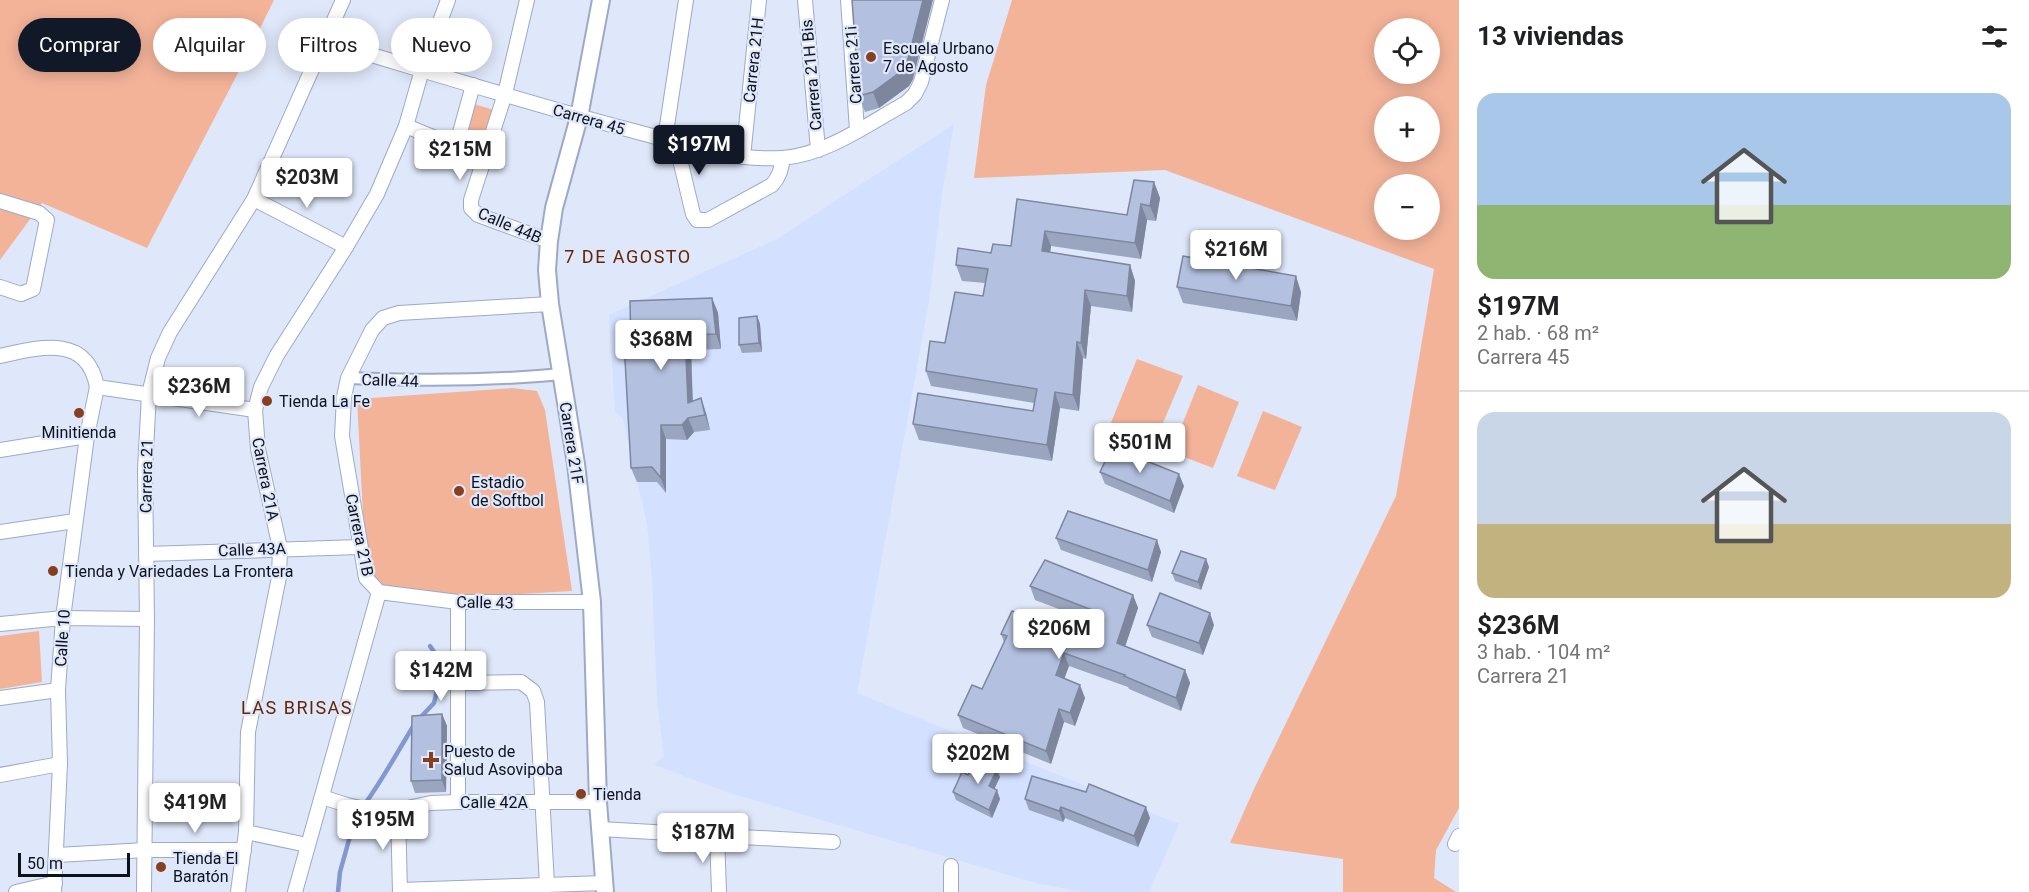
<!DOCTYPE html>
<html lang="es">
<head>
<meta charset="utf-8">
<style>
  body { margin:0; font-family:Roboto,sans-serif; background:#f6f6f6; color:#202124; height:100vh; display:flex; flex-direction:column; font-size:22px; white-space:nowrap }
  * { box-sizing:border-box; margin:0 }
  p { font-size:20px; color:#757577 }
  .icon { flex:none; width:33px; height:33px; fill:none; stroke:currentColor; stroke-width:2; stroke-linecap:round; stroke-linejoin:round }
  .map { position:relative; flex:1; overflow:hidden }
  .sheet { display:flex; flex-direction:column; background:#fff; width:570px }
  .sheet>* { flex:none }
  .guide { position:absolute; left:18px; top:18px; width:570px; height:54px; display:flex; gap:12px }
  .buttons { position:absolute; left:1374px; top:18px; display:grid; gap:12px }
  .buttons a { display:grid; place-items:center; width:66px; height:66px; border-radius:50%; background:#fff; box-shadow:0 3px 15px #0003; font-size:30px }
  .scale { position:absolute; left:18px; bottom:15px; width:112px; box-sizing:border-box; padding-left:6px; border:3px solid #0e121d; border-top:0; font-size:16px; line-height:21px; white-space:nowrap; color:#0e121d; -webkit-text-stroke:4px #dfe7fa; paint-order:stroke }
  .price { position:absolute; translate:-50% -51px; padding:0 14px; border-radius:6px; background:#fff; color:#222; font-size:20px; line-height:39px; filter:drop-shadow(0 2px 3px #0008) }
  .price::after { content:''; position:absolute; left:50%; top:36px; width:18px; height:14px; margin-left:-9px; background:inherit; clip-path:polygon(0 0,100% 0,50% 100%) }
  .price.current { background:#111827; color:#fff }
  ul { padding:0; list-style:none }
  li { display:grid; align-content:center; gap:12px; height:318px; padding:0 18px }
  li+li { border-top:2px solid #e0e0e0 }
  li span { display:grid; place-items:center; height:186px; border-radius:18px; color:#555 }
  li>.icon { margin-inline-start:auto }
  span .icon { width:108px; height:108px; fill:#fffc; stroke-width:1 }
  li b { font-size:26px }
  h2 { display:flex; justify-content:space-between; align-items:center; height:72px; padding:0 18px; font-size:26px }
  .tag { padding:0 21px; border-radius:27px; background:#fff; box-shadow:0 3px 15px #0003; font-size:21px; line-height:54px }
  .tag.current { background:#111827; color:#fff }
  main { display:flex; flex:1; min-height:0 }
  .map>svg:first-child { display:block }
  .built { fill:#d3e0ff }
  .green { fill:#f3b399; fill-rule:evenodd }
  .lines { fill:none; stroke-linecap:round; stroke-linejoin:round }
  .stream { stroke:#8298d1; stroke-width:4.5 }
  .pedestrian-casing { stroke:#9da9c7; stroke-width:14 }
  .minor-casing { stroke:#9da9c7; stroke-width:16 }
  .tertiary-casing { stroke:#9da9c7; stroke-width:20 }
  .pedestrian { stroke:#fff; stroke-width:10 }
  .minor { stroke:#fff; stroke-width:14 }
  .tertiary { stroke:#fff; stroke-width:16 }
  .wall { fill:#9aa5c0 }
  .shaded-wall { fill:#7d869c }
  .building { fill:#b3c0df; stroke:#7d869c; stroke-width:1.5 }
  .poi-dot { fill:#863f1f; stroke:#dfe7fa; stroke-width:2 }
  .labels { text-anchor:middle; stroke-width:4.5; stroke-linejoin:round; paint-order:stroke }
  .poi-label { font-size:16px; fill:#0e121d; stroke:#dfe7fa; text-anchor:start }
  .street-label { font-size:16px; fill:#0e121d; stroke:#dfe7fa }
  .neighbourhood-label { font-size:18px; letter-spacing:1.5px; fill:#642505; stroke:#dfe7fa }
</style>
</head>
<body>
<main>
<div class="map">
<svg width="1459" height="892" viewBox="0 0 1459 892">
  <rect width="100%" height="100%" fill="#dfe7fa"/>
  <path class="built" d="M954,124L942,193L929,302L857,693L1179,824L1149,892H1082L1032,882L730,793L654,765L664,756L657,700L652,580L647,524L623,419L615,411L609,315L777,239Z"/>
  <g class="green">
    <path d="M0,0H274L239,71L147,248L42,203L0,260Z"/>
    <path d="M1012,0H1459V808L1436,850L1434,878L1456,892H1343V859L1230,843L1254,789L1396,496L1434,269L1165,170L974,178L986,85ZM1384,28H1430V74H1384ZM1384,106H1430V152H1384ZM1384,184H1430V230H1384Z"/>
    <path d="M474,104L494,110L477,154L461,148Z"/>
    <path d="M1137,359L1183,376L1154,444L1110,425Z"/>
    <path d="M1198,385L1239,402L1213,468L1171,452Z"/>
    <path d="M512,388L537,391L545,410L572,591L453,598L377,588L366,572L357,399Z"/>
    <path d="M1263,411L1302,427L1275,490L1237,476Z"/>
    <path d="M39,631L42,682L0,689V636Z"/>
  </g>
  <g class="lines">
    <g class="stream">
      <path d="M419,719L434,703L443,665L430,646"/>
      <path d="M367,801C384,777 398,751 414,725"/>
      <path d="M338,892L340,872L354,822"/>
    </g>
    <g class="pedestrian-casing">
      <path id="pedestrian" d="M348,378C419,381 490,381 562,374"/>
    </g>
    <g class="minor-casing">
      <g id="minor">
        <path d="M527,0L505,94L471,200V208L478,215L549,241"/>
        <path d="M805,0L818,150"/>
        <path d="M848,0L857,130"/>
        <path d="M325,41C426,71 527,103 630,130C680,143 729,161 782,158C826,155 868,124 906,103L915,94L921,82L942,0"/>
        <path d="M406,126L484,158"/>
        <path d="M665,139L686,0"/>
        <path d="M676,143L693,214L697,220H708L772,185C780,176 781,169 783,158"/>
        <path d="M456,147L473,85"/>
        <path d="M743,157L759,0"/>
        <path d="M254,199L346,247"/>
        <path d="M0,201L39,213L47,220L33,289L21,294L0,287"/>
        <path d="M550,304L399,313L383,318L372,330L348,378L344,397L342,436L366,578L379,592L458,602H592"/>
        <path d="M0,356C40,347 87,334 97,387L255,410"/>
        <path d="M0,450L87,436"/>
        <path d="M0,532L75,521"/>
        <path d="M146,554L359,547"/>
        <path d="M458,602V802"/>
        <path d="M0,624L63,618L147,619"/>
        <path d="M457,683L521,682L533,691L537,702L547,885"/>
        <path d="M0,698L58,690"/>
        <path d="M0,775L60,764"/>
        <path d="M322,797L347,805L374,811L398,810L431,803L458,802H598"/>
        <path d="M398,810L400,892"/>
        <path d="M600,829L833,842"/>
        <path d="M246,832L307,845"/>
        <path d="M717,835L719,892"/>
        <path d="M1455,844L1459,836"/>
        <path d="M57,855L146,850H244"/>
        <path d="M400,890L604,883"/>
        <path d="M16,892L55,883"/>
        <path d="M54,892L60,764L58,690L63,618L87,436L97,387"/>
        <path d="M144,892L147,619L145,469L149,394L158,358L170,332L254,199L343,0"/>
        <path d="M238,892L246,832L248,732L279,577L280,548L258,449L255,410L261,387L277,355L346,247L377,194L406,126L422,70L448,0"/>
        <path d="M295,892L379,592"/>
        <path d="M951,892V866"/>
      </g>
    </g>
    <g class="tertiary-casing">
      <path id="tertiary" d="M601,0L579,117L554,208L549,241L547,270L550,304L576,464L592,602L598,802L605,892"/>
    </g>
    <use href="#pedestrian" class="pedestrian"/>
    <use href="#minor" class="minor"/>
    <use href="#tertiary" class="tertiary"/>
  </g>
  <g class="wall">
    <path d="M913,79L909,86L879,108L865,112L859,96Z"/>
    <path d="M1154,182L1160,198L1156,221L1147,220L1141,259L1051,246L1050,253L1130,265L1135,281L1132,312L1091,306L1086,359L1083,358L1079,411L1060,408L1052,461L919,440L913,424L1033,411L1034,403L931,386L926,371L945,343L983,296L985,283L962,281L956,265L1011,246L1017,199L1127,215Z"/>
    <path d="M1177,287L1301,292L1297,321L1183,303Z"/>
    <path d="M712,298L718,313L721,349L691,350L693,401L706,413L710,430L694,432L687,440L666,439V493L657,482H637L631,468V350Z"/>
    <path d="M757,316L760,324L762,352L742,353L739,345Z"/>
    <path d="M1100,472L1184,486L1174,513L1105,484Z"/>
    <path d="M1056,538L1161,552L1152,582L1061,550Z"/>
    <path d="M1206,559L1209,567L1201,590L1175,581L1172,573Z"/>
    <path d="M1030,586L1133,595L1138,608L1125,646L1185,670L1190,683L1181,711L1129,689L1128,687L1069,666L1064,678L1085,698L1075,726L1064,722L1051,764L963,728L958,715L982,689L1004,642L1001,634L1082,636L1088,620L1035,600Z"/>
    <path d="M1147,625H1214L1203,655L1152,637Z"/>
    <path d="M442,714L447,726L446,792L415,793L411,781Z"/>
    <path d="M968,775L1000,777L994,789L1000,799L992,818L956,800L953,792Z"/>
    <path d="M1025,799L1150,818L1138,847L1065,818L1063,822L1029,810Z"/>
  </g>
  <g class="shaded-wall">
    <path d="M923,0H933L913,79L909,86L879,108L873,92Z"/>
    <path d="M1154,182L1160,198L1156,221L1150,206Z"/>
    <path d="M1141,204L1147,220L1141,259L1135,243Z"/>
    <path d="M1045,231L1051,246L1048,267L1042,251Z"/>
    <path d="M1130,265L1135,281L1132,312L1127,296Z"/>
    <path d="M1296,276L1301,292L1297,321L1291,306Z"/>
    <path d="M1085,290L1091,306L1086,359L1081,343Z"/>
    <path d="M712,298L718,313L721,349L716,334Z"/>
    <path d="M757,316L760,324L762,352L759,343Z"/>
    <path d="M685,335L691,350L693,418L688,403Z"/>
    <path d="M1077,342L1083,358L1079,411L1073,395Z"/>
    <path d="M1055,392L1060,408L1052,461L1047,445Z"/>
    <path d="M701,398L706,413L710,430L705,415Z"/>
    <path d="M688,418L694,432L687,440L682,425Z"/>
    <path d="M661,425L666,439V493L661,478Z"/>
    <path d="M1179,474L1184,486L1174,513L1170,501Z"/>
    <path d="M1157,540L1161,552L1152,582L1148,570Z"/>
    <path d="M1206,559L1209,567L1201,590L1198,582Z"/>
    <path d="M1133,595L1138,608L1122,656L1117,643Z"/>
    <path d="M1210,613L1214,625L1203,655L1199,643Z"/>
    <path d="M1064,653L1069,666L1061,688L1056,675Z"/>
    <path d="M1185,670L1190,683L1181,711L1176,698Z"/>
    <path d="M1080,685L1085,698L1075,726L1070,713Z"/>
    <path d="M1059,709L1064,722L1051,764L1046,751Z"/>
    <path d="M442,714L447,726L446,792L442,780Z"/>
    <path d="M997,769L1000,777L992,794L989,786Z"/>
    <path d="M997,790L1000,799L992,818L989,810Z"/>
    <path d="M1061,807L1065,818L1063,822L1059,811Z"/>
    <path d="M1146,807L1150,818L1138,847L1134,836Z"/>
  </g>
  <g class="building">
    <path d="M852,0H923L907,63L903,70L873,92L859,96Z"/>
    <path d="M1134,180L1154,182L1150,206L1141,204L1135,243L1045,231L1042,251L1130,265L1127,296L1085,290L1081,343L1077,342L1073,395L1055,392L1047,445L913,424L918,393L1033,411L1037,389L926,371L930,341L945,343L955,292L983,296L988,269L956,265L958,248L991,253L993,244L1011,246L1017,199L1127,215Z"/>
    <path d="M1183,256L1296,276L1291,306L1177,287Z"/>
    <path d="M712,298L716,334L685,335L688,403L701,398L705,415L688,418L682,425H661V478L652,467L631,468L625,360L627,350H631L630,301Z"/>
    <path d="M757,316L759,343L739,345V318Z"/>
    <path d="M1112,447L1179,474L1170,501L1100,472Z"/>
    <path d="M1068,511L1157,540L1148,570L1056,538Z"/>
    <path d="M1181,551L1206,559L1198,582L1172,573Z"/>
    <path d="M1045,560L1133,595L1117,643L1185,670L1176,698L1124,676L1125,675L1064,653L1056,675L1080,685L1070,713L1059,709L1046,751L958,715L972,685L982,689L1007,636L1001,634L1012,611L1082,636L1092,610L1030,586Z"/>
    <path d="M1160,593L1210,613L1199,643L1147,625Z"/>
    <path d="M442,714V780L411,781L412,716Z"/>
    <path d="M975,760L997,769L989,786L997,790L989,810L953,792L962,772L968,775Z"/>
    <path d="M1032,776L1086,792L1089,784L1146,807L1134,836L1061,807L1059,811L1025,799Z"/>
  </g>
  <g class="poi-dot">
    <circle cx="871" cy="57" r="6"/>
    <circle cx="267" cy="401" r="6"/>
    <circle cx="79" cy="413" r="6"/>
    <circle cx="459" cy="491" r="6"/>
    <circle cx="53" cy="571" r="6"/>
    <path d="M428 751h6v6h6v6h-6v6h-6v-6h-6v-6h6z"/>
    <circle cx="581" cy="794" r="6"/>
    <circle cx="161" cy="867" r="6"/>
  </g>
  <g class="labels">
    <g class="poi-label">
      <text x="883" y="54">Escuela Urbano<tspan x="883" dy="18">7 de Agosto</tspan></text>
      <text x="279" y="407">Tienda La Fe</text>
      <text x="79" y="438" text-anchor="middle">Minitienda</text>
      <text x="471" y="488">Estadio<tspan x="471" dy="18">de Softbol</tspan></text>
      <text x="65" y="577">Tienda y Variedades La Frontera</text>
      <text x="444" y="757">Puesto de<tspan x="444" dy="18">Salud Asovipoba</tspan></text>
      <text x="593" y="800">Tienda</text>
      <text x="173" y="864">Tienda El<tspan x="173" dy="18">Baratón</tspan></text>
    </g>
    <g class="street-label">
      <text transform="translate(753 60) rotate(-84)" y="6">Carrera 21H</text>
      <text transform="translate(853 65) rotate(-94)" y="6">Carrera 21i</text>
      <text transform="translate(811 75) rotate(-95)" y="6">Carrera 21H Bis</text>
      <text transform="translate(589 119) rotate(16)" y="6">Carrera 45</text>
      <text transform="translate(510 225) rotate(23)" y="6">Calle 44B</text>
      <text transform="translate(390 380) rotate(2)" y="6">Calle 44</text>
      <text transform="translate(572 443) rotate(81)" y="6">Carrera 21F</text>
      <text transform="translate(146 476) rotate(-89)" y="6">Carrera 21</text>
      <text transform="translate(266 479) rotate(79)" y="6">Carrera 21A</text>
      <text transform="translate(360 535) rotate(78)" y="6">Carrera 21B</text>
      <text transform="translate(252 549) rotate(-2)" y="6">Calle 43A</text>
      <text transform="translate(485 602) rotate(1)" y="6">Calle 43</text>
      <text transform="translate(62 638) rotate(-86)" y="6">Calle 10</text>
      <text x="494" y="808">Calle 42A</text>
    </g>
    <g class="neighbourhood-label">
      <text x="628" y="263">7 DE AGOSTO</text>
      <text x="297" y="714">LAS BRISAS</text>
    </g>
  </g>
</svg>
<div class="buttons">
<a><svg class="icon" aria-label="locate" viewBox="0 0 24 24"><circle cx="12" cy="12" r="6"/><path d="M12 2v4M12 18v4M2 12h4M18 12h4"/></svg></a>
<a>+</a>
<a>−</a>
</div>
<div class="scale">50 m</div>
<b class="price current" style="left:699px;top:176px">$197M</b>
<b class="price" style="left:460px;top:181px">$215M</b>
<b class="price" style="left:307px;top:209px">$203M</b>
<b class="price" style="left:1236px;top:281px">$216M</b>
<b class="price" style="left:661px;top:371px">$368M</b>
<b class="price" style="left:199px;top:418px">$236M</b>
<b class="price" style="left:1140px;top:474px">$501M</b>
<b class="price" style="left:1059px;top:660px">$206M</b>
<b class="price" style="left:441px;top:702px">$142M</b>
<b class="price" style="left:978px;top:785px">$202M</b>
<b class="price" style="left:195px;top:834px">$419M</b>
<b class="price" style="left:383px;top:851px">$195M</b>
<b class="price" style="left:703px;top:864px">$187M</b>
<div class="guide">
<a class="tag current">Comprar</a>
<a class="tag">Alquilar</a>
<a class="tag">Filtros</a>
<a class="tag">Nuevo</a>
</div>
</div>
<section class="sheet">
<h2>13 viviendas<svg class="icon" aria-label="filters" viewBox="0 0 24 24"><path d="M4 7h16M4 17h16"/><circle cx="9" cy="7" r="2"/><circle cx="15" cy="17" r="2"/></svg></h2>
<ul>
<li><span style="background:linear-gradient(#a9c7e8 60%,#8fb573 0)"><svg class="icon" aria-label="home" viewBox="0 0 24 24"><path d="M3 11l9-7 9 7M6 9v11h12V9"/></svg></span><div><b>$197M</b><p>2 hab. · 68 m²</p><p>Carrera 45</p></div></li>
<li><span style="background:linear-gradient(#c9d6e8 60%,#c2b280 0)"><svg class="icon" aria-label="home" viewBox="0 0 24 24"><path d="M3 11l9-7 9 7M6 9v11h12V9"/></svg></span><div><b>$236M</b><p>3 hab. · 104 m²</p><p>Carrera 21</p></div></li>
</ul>
</section>
</main>
</body>
</html>
